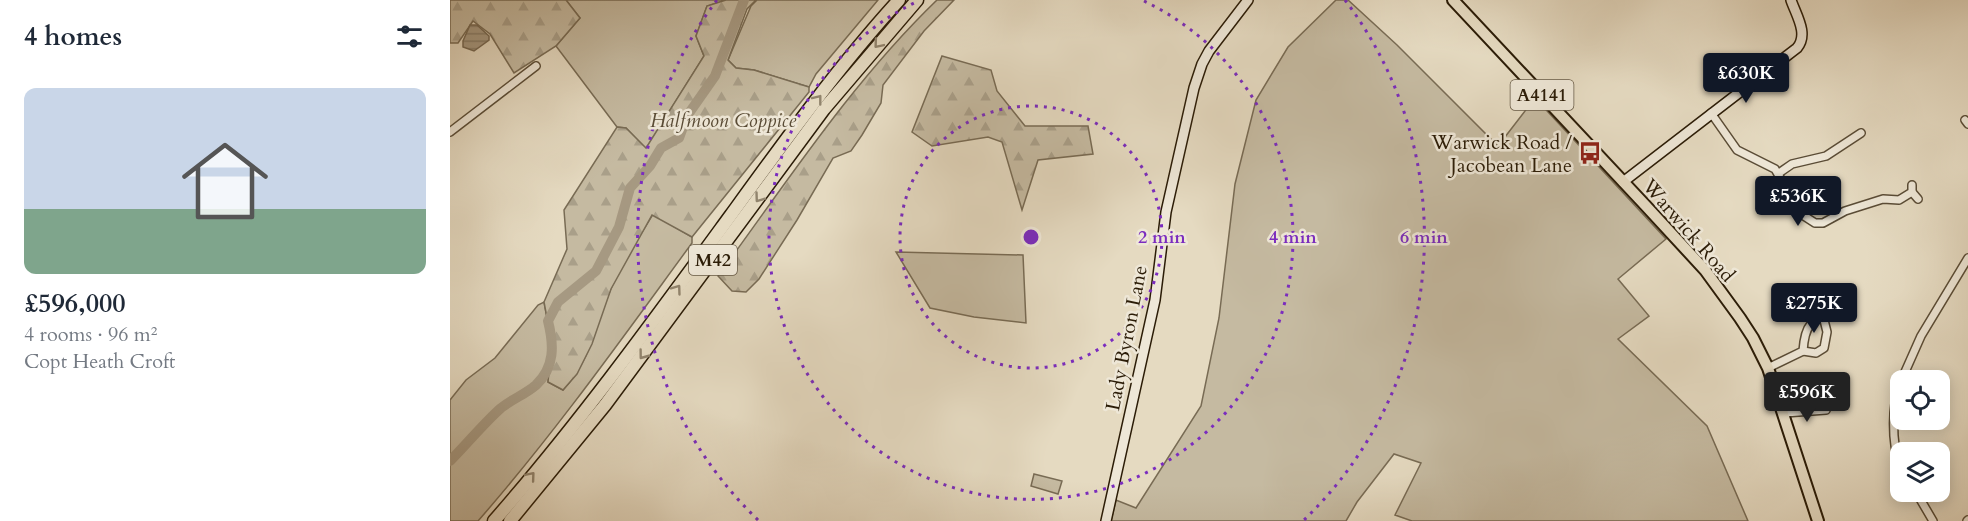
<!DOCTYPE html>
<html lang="en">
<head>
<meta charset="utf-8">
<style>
  body { margin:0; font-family:Cardo,serif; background:#f2f2f3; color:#1f2937; height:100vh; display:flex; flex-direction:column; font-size:22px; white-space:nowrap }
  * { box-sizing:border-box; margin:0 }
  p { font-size:20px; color:#747a83 }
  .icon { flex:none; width:33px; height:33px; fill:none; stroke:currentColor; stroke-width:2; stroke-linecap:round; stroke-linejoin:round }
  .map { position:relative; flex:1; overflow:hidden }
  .sheet { display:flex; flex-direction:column; background:#fff; width:450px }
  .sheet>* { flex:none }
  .tools { position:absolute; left:1440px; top:370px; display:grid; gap:12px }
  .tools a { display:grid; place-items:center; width:60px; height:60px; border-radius:12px; background:#fff; box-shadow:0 3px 15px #0003; font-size:30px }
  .price { position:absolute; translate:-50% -51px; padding:0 14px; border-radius:6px; background:#111827; color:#fff; font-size:20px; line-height:39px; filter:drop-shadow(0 2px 3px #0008) }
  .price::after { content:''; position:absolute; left:50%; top:36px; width:18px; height:14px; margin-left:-9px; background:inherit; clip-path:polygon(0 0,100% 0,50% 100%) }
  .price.active { background:#222; color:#fff }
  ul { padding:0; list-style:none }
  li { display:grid; align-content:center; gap:12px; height:318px; padding:0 24px }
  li+li { border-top:2px solid #e0e1e3 }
  li span { display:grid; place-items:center; height:186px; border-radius:12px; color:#555 }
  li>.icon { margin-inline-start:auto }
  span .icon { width:108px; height:108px; fill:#fffc; stroke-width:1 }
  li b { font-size:26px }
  h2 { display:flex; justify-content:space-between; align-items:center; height:72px; padding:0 24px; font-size:26px }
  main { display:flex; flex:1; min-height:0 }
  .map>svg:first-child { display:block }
  .green { fill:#c5baa1; stroke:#786b54; stroke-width:1.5 }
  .forest { fill:url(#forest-firs); stroke:#786b54; stroke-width:1.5 }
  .water { fill:url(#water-rules); stroke:#756751; stroke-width:1.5 }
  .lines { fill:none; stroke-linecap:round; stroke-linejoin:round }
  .river { stroke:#a69982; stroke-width:10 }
  .street-casing { stroke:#5a4c36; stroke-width:10 }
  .secondary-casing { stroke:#2b1c07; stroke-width:12 }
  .primary-casing { stroke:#2b1c07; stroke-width:14 }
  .highway-casing { stroke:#2b1c07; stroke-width:15 }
  .street { stroke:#eee7d7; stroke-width:7 }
  .secondary { stroke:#eee7d7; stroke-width:9 }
  .primary { stroke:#e5dac1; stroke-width:10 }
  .highway { stroke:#e5dac1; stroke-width:12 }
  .oneway { stroke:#91846d }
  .ring { fill:none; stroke:#7b2cbf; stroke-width:3; stroke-dasharray:3 6 }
  .labels { text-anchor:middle; stroke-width:5; stroke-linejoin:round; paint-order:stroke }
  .shield { fill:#eee7d7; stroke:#665945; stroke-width:1.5 }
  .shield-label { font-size:18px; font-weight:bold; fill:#2b1c07 }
  .park-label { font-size:20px; font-style:italic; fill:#594b35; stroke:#eee7d7 }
  .poi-label { font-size:20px; fill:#2b1c07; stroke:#eee7d7; text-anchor:end }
  .street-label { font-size:20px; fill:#2b1c07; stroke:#eee7d7 }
  .centre { fill:#7b2cbf; stroke:#eee7d7; stroke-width:3 }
  .ring-label { font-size:18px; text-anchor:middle; font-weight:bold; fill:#7b2cbf; stroke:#eee7d7; stroke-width:5; stroke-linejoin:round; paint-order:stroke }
</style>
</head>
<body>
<main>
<section class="sheet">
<h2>4 homes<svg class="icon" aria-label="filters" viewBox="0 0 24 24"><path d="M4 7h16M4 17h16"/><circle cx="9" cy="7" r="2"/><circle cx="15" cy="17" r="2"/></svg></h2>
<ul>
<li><span style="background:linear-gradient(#c9d6e8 65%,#7fa58c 0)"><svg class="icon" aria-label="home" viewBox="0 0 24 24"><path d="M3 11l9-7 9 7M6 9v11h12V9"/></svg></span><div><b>£596,000</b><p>4 rooms · 96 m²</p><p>Copt Heath Croft</p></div></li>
</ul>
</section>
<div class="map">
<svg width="1518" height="521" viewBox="0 0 1518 521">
  <defs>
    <pattern id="forest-firs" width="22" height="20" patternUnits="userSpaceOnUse" patternTransform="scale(1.5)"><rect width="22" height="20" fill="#c5baa1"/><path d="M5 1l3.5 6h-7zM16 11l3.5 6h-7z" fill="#a99f89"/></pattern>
    <pattern id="water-rules" width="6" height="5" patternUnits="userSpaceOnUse" patternTransform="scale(1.5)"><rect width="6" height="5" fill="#a69982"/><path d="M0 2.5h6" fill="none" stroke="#877c68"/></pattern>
  </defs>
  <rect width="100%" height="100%" fill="#e5dac1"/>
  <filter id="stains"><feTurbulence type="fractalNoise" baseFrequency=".00333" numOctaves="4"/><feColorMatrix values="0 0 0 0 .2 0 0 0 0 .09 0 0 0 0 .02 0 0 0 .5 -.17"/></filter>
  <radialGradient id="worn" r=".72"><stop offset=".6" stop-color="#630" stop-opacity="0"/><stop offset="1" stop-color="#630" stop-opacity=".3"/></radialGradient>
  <g class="green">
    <path d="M116,0H276L257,6L246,36L254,56L196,149L176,128L167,127L106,46L130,18Z"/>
    <path d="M307,0H428L366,74L359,87L304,70L286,68L278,60L301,6Z"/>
    <path d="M886,0H898L947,45L1048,146L1085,98L1216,239L1168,279L1199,316L1168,339L1257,426L1298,521H962L945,515L971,463L944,454L907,502L896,521H661L666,500L686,508L751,406L769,318L785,184L806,100L838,47Z"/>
    <path d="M203,214L242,237V243C173,337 105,433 28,521H0V400L16,380L45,358L88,305L94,302L102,344L98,382L113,390C141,359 145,328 160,291C170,265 189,238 203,214Z"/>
    <path d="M446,252L573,255L576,323L524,317L480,308Z"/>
    <path d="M584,474L612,481L608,494L581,486Z"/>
  </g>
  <g class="forest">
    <path d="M0,0H116L130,18L106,46L64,73L40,34L23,21L8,43H0Z"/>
    <path d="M276,0H306L297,9L278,60L286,68L304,70L359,87V92L242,237L202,215L161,289L142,344L127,374L113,390L98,382L102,344L94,302L117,249L114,210L167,127L176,128L196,148L254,56L246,36L257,6Z"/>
    <path d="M487,0H504L474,31L433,85L431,103L412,135L401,151L383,158L347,220L309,279L296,292L282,291L268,276C337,182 402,82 487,0Z"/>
    <path d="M492,56L541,70L547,91L575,126H638L643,154L588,160L572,210L552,142L538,137L482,146L462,132Z"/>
  </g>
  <path class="water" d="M20,25H27L39,36V40L24,51L13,47V41Z"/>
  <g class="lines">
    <path class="river" d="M0,461C17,444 33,424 51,408C62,399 76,394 86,385C105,367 104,345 98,321L108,302L146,271L169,227L180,188L200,166L211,148L229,138L237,116L265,76L294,0"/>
    <g class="street-casing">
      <g id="street">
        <path d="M1261,113L1287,150L1325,169L1351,214L1365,223H1373L1395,211L1433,199L1449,200L1462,192V185"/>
        <path d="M1515,120L1518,124"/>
        <path d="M0,132L86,66"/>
        <path d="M1329,173L1342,164L1376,156L1411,133"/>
        <path d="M1462,192L1468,199"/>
        <path d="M1353,351L1366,353L1374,348L1377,332L1373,316"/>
        <path d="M1318,368L1353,351C1355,323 1361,321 1385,311"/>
        <path d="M1450,381C1442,406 1441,441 1450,466"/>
        <path d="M1451,381L1471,336L1518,258"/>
        <path d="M1335,413L1376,410"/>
        <path d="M1466,492L1483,521"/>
        <path d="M1517,521L1518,520"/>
      </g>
    </g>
    <g class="secondary-casing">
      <g id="secondary">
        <path d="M1173,182L1347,48C1359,34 1346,15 1341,0"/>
        <path d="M656,521L705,300L716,212L744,88L752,64L759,51L798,0"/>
      </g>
    </g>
    <g class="primary-casing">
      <path id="primary" d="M1003,0L1195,205L1255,270L1290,318L1303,338L1318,368L1368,521"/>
    </g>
    <g class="highway-casing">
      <g id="highway">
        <path d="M44,521C129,424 205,319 281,215C334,142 388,67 449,0"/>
        <path d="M60,521L155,405L374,109L467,0"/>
      </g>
    </g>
    <use href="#street" class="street"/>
    <use href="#secondary" class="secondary"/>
    <use href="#primary" class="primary"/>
    <use href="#highway" class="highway"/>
  </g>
  <defs><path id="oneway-chevron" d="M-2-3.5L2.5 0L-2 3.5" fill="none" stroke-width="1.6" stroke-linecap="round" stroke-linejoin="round" transform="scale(1.5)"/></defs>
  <g class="oneway">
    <use href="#oneway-chevron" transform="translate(428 44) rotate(130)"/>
    <use href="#oneway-chevron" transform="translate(368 99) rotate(-52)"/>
    <use href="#oneway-chevron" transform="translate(309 198) rotate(126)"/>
    <use href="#oneway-chevron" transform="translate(227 289) rotate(-54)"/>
    <use href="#oneway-chevron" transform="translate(193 355) rotate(127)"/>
    <use href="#oneway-chevron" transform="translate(81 476) rotate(-50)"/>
  </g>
  <g class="ring">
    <circle cx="581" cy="237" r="131"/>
    <path d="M694 1A262 262 0 1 1 468 1"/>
    <path d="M308 520A393 393 0 0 1 267 0M895 0A393 393 0 0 1 854 520"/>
  </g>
  <defs>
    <g id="bus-bare" transform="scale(1.8)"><path d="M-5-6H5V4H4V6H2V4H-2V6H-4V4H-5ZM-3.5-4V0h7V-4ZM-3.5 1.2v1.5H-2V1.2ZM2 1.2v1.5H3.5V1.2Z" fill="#8f2418" stroke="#eee7d7" stroke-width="2.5" paint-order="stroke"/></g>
  </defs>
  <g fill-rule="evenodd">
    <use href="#bus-bare" x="1140" y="153"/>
  </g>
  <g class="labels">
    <g class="shield">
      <rect x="1060.5" y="80" width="63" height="30" rx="4.5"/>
      <rect x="239" y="245" width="48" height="30" rx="4.5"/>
    </g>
    <g class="shield-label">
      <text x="1092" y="101">A4141</text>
      <text x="263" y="266">M42</text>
    </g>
    <g class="park-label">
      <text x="273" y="127">Halfmoon Coppice</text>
    </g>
    <g class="poi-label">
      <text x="1122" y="149">Warwick Road /<tspan x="1122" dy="23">Jacobean Lane</tspan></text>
    </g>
    <g class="street-label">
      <text transform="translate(1239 230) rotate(49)" y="7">Warwick Road</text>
      <text transform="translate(676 338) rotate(-79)" y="7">Lady Byron Lane</text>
    </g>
  </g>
  <circle cx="581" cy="237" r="9" class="centre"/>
  <g class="ring-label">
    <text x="712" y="243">2 min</text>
    <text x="843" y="243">4 min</text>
    <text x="974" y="243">6 min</text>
  </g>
  <rect width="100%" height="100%" filter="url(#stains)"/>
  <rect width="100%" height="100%" fill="url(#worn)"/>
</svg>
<div class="tools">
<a><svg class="icon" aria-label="locate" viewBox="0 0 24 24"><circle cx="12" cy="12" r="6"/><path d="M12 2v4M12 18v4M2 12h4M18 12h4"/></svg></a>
<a><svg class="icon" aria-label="layers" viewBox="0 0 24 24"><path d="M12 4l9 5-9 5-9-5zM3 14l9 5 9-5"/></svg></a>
</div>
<b class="price" style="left:1296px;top:104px">£630K</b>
<b class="price" style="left:1348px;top:227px">£536K</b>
<b class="price" style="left:1364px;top:334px">£275K</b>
<b class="price active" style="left:1357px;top:423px">£596K</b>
</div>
</main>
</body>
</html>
